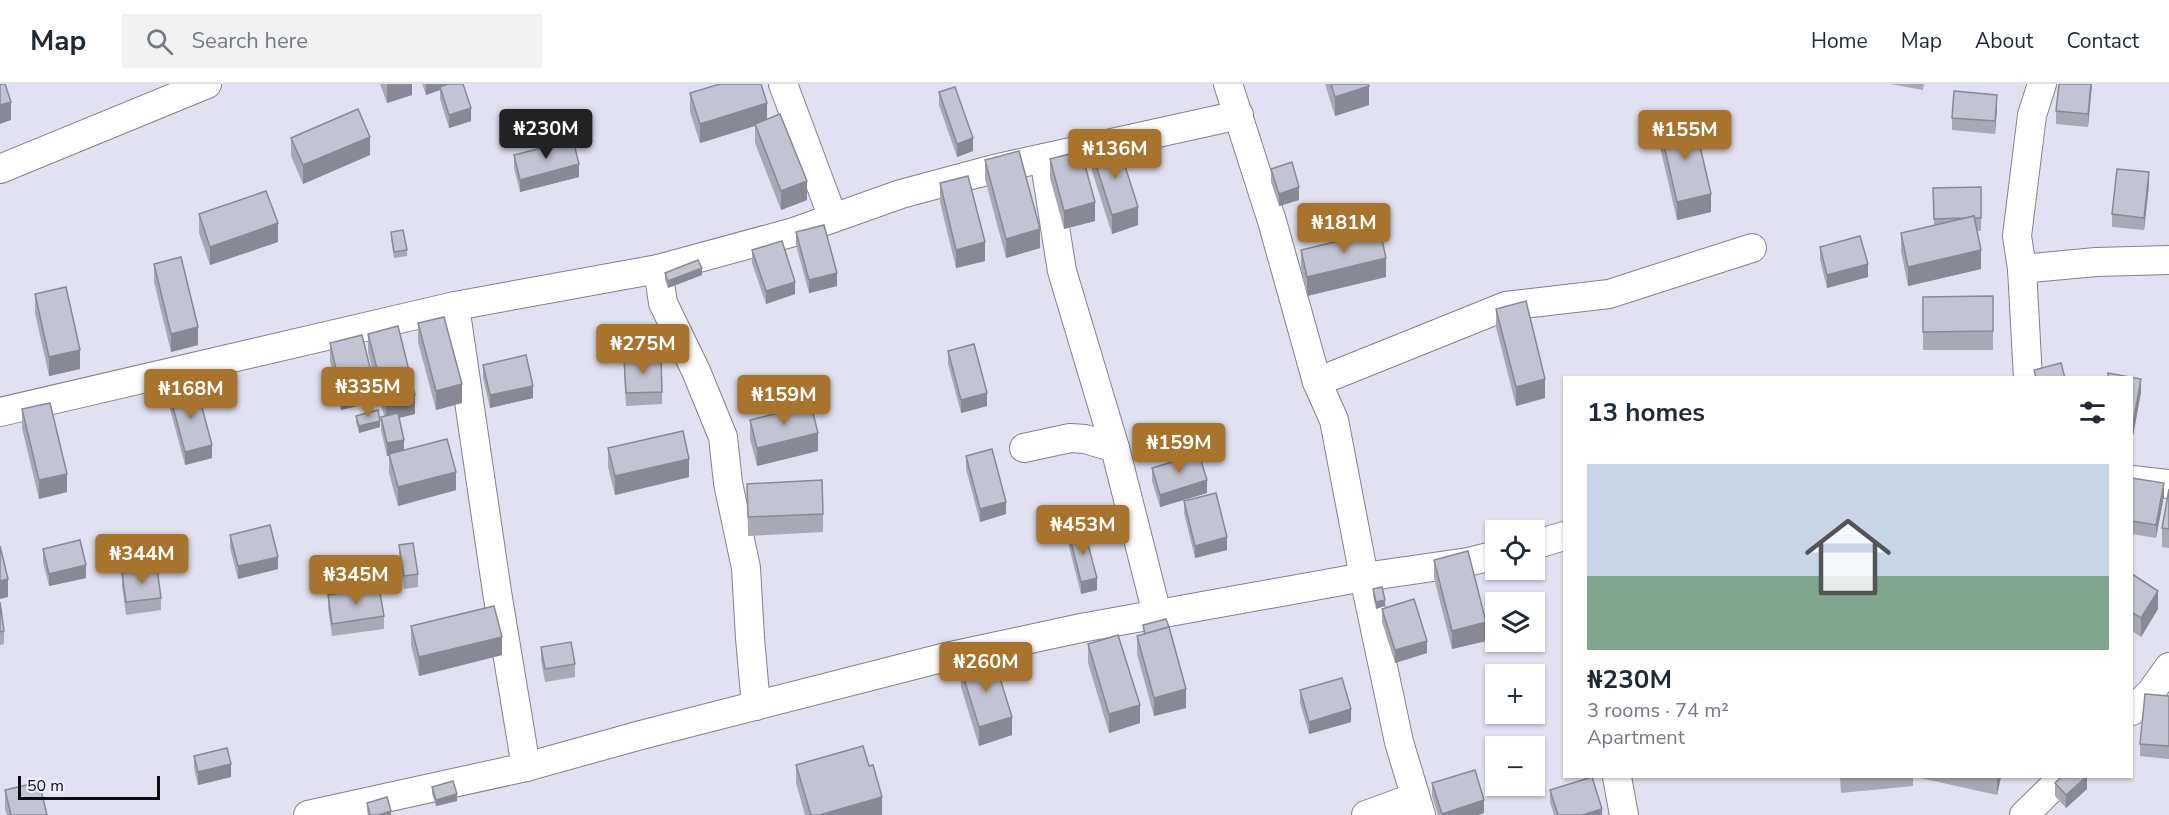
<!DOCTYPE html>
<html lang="en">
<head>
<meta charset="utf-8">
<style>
  body { margin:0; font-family:"Nunito Sans",sans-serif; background:#f2f2f3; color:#1f2937; height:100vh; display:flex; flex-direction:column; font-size:22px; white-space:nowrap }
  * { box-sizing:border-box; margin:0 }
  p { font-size:20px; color:#747a83 }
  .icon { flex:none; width:33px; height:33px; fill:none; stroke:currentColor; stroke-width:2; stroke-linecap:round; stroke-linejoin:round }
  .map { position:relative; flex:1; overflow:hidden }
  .sheet { position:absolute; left:1563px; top:292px; width:570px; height:402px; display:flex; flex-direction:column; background:#fff; border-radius:0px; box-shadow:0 2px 4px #0004 }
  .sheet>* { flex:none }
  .buttons { position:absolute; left:1485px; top:436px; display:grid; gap:12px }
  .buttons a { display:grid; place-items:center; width:60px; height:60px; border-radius:0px; background:#fff; box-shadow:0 2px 4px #0004; font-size:30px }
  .scale { position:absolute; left:18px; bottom:15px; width:142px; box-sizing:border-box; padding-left:6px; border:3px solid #0c0c12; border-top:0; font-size:16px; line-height:21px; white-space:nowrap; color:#0c0c12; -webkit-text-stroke:4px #eef; paint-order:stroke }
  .price { position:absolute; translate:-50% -51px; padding:0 14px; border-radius:6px; background:#a8732c; color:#fff; font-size:20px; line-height:39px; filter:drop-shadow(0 2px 3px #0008) }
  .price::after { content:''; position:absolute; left:50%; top:36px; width:18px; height:14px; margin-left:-9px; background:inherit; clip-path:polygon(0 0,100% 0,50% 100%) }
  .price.current { background:#222; color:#fff }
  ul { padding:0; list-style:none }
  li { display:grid; align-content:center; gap:12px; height:318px; padding:0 24px }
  li span { display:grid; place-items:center; height:186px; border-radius:0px; color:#555 }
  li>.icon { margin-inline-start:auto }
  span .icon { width:108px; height:108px; fill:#fffc; stroke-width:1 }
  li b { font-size:26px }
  h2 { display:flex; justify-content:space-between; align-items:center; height:72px; padding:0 24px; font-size:26px }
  header { display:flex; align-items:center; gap:36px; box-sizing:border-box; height:84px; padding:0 30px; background:#fff; border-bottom:2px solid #e0e1e3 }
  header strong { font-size:28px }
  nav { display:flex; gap:33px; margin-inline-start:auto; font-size:21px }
  .search { width:420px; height:54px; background:#f2f2f3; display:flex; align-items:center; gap:15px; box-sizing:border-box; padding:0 21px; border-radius:0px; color:#747a83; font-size:22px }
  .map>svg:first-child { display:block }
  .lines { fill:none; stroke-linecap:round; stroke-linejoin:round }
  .minor-casing { stroke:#80808f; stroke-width:30 }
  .minor { stroke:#fff; stroke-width:28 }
  .wall { fill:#a8a9b5 }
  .shaded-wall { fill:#888994 }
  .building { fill:#c3c4d3; stroke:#888994; stroke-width:1.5 }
</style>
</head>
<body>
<header>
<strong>Map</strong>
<div class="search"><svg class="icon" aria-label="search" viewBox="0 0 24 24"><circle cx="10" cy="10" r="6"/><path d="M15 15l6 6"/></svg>Search here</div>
<nav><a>Home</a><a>Map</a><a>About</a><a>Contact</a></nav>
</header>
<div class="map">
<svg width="2169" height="731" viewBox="0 0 2169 731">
  <rect width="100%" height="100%" fill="#e1e1f1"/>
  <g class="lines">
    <g class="minor-casing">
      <g id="minor">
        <path d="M783,0L833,134"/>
        <path d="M1228,0L1272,137L1317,298L1334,336L1364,493L1399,658L1421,731"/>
        <path d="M1044,74L1062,187L1115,364L1157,530"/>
        <path d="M0,85L207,0"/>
        <path d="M2022,185L2096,178L2169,176"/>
        <path d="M455,222L497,508L526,683"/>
        <path d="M2028,294L2022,185L2017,152L2032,31L2042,0"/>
        <path d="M1317,298L1506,222L1609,210L1752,164"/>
        <path d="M0,328L455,222L658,185"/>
        <path d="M1024,364L1070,354L1085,355L1115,364"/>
        <path d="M2132,396L2169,400"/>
        <path d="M1534,461L1564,452"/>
        <path d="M756,622L750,554L746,484L728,399L723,353L696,287L663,219L658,185L794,148L901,110L994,85L1239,31"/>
        <path d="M2132,627L2151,608L2169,583"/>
        <path d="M1617,693L1624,731"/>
        <path d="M308,731L526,683L641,651L942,574L1081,544L1364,493L1468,478L1496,471"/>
        <path d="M1366,731L1415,713"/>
        <path d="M2024,731L2063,693"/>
      </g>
    </g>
    <use href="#minor" class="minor"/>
  </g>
  <g class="wall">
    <path d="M380,0H412V11L387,19Z"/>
    <path d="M422,0H463L471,37L449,44L440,15V6L426,11Z"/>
    <path d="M1325,0H1368L1369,21L1335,32Z"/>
    <path d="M1890,0H1924L1923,6Z"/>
    <path d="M2092,0L2088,43L2056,40V27Z"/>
    <path d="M939,8L973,67L957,73L939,21Z"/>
    <path d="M690,9L767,35L807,116L781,126L755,59V42L700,59L690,28Z"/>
    <path d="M1997,23L1995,50L1952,46V34Z"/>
    <path d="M1660,44L1711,128L1677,136L1660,63Z"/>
    <path d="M291,54L370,71L303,100L291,72Z"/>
    <path d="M1092,69L1138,141L1112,150L1092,87Z"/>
    <path d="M514,71L579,93L520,108L514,84Z"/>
    <path d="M1050,75L1095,137L1064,145L1050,94Z"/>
    <path d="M985,76L1040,164L1006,174L985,95Z"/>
    <path d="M1271,85L1299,116L1279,122L1271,98Z"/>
    <path d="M940,99L985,177L956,184L940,118Z"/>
    <path d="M2149,101L2144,146L2112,143V130Z"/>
    <path d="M1981,103V147H1977L1981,185L1908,202L1901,167V149L1934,141L1933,104Z"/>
    <path d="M199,130L278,158L210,181L199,149Z"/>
    <path d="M391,148L407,166V172L394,174L391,155Z"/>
    <path d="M796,148L837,202L809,209L796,161Z"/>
    <path d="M1820,163L1868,193L1827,204L1820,176Z"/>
    <path d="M752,166L795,210L766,220L752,179Z"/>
    <path d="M1301,166L1386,193L1307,212L1301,184Z"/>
    <path d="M154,180L198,261L171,268L154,198Z"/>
    <path d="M665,189L702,191L668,204L665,196Z"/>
    <path d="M35,210L80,285L49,292L35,229Z"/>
    <path d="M1993,212V266H1923V213Z"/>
    <path d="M1496,225L1545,314L1516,322L1496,243Z"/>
    <path d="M418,239L462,319L436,326L418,258Z"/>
    <path d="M368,250L415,330L399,334L404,366L456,406L398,422L389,389V372H387L381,346V333L384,332L368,268Z"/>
    <path d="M330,259L374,318L341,326L330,277Z"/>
    <path d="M948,267L987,322L961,329L948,280Z"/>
    <path d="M483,281L533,314L490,324L483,294Z"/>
    <path d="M624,287L662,308V320L626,322Z"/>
    <path d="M2132,294L2141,308L2133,352L2132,351Z"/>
    <path d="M170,312L212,374L185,381L170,325Z"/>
    <path d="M22,325L67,408L39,415L22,344Z"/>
    <path d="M356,332L380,343L359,349L356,338Z"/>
    <path d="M750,336L818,367L757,382L750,355Z"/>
    <path d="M608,364L689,393L615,411L608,383Z"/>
    <path d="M966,372L1006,430L980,438L966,385Z"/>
    <path d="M1152,384L1207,409L1160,423L1152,397Z"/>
    <path d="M2132,398L2164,412L2156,454L2132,450Z"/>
    <path d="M747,400L823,430V448L748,452Z"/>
    <path d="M2169,405V464L2162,463V444Z"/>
    <path d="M1184,417L1227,466L1195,474L1184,429Z"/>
    <path d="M1069,450L1097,506L1081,510L1069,463Z"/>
    <path d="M230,451L278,485L238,495L230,464Z"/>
    <path d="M399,461L418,490V503L404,505L399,474Z"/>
    <path d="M43,465L86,494L49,502L43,478Z"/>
    <path d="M1434,476L1486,557L1452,565L1434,494Z"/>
    <path d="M122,489L161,514V526L126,531L122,502Z"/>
    <path d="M2132,490L2158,525L2141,553L2132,547Z"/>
    <path d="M1373,505L1385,522L1376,525L1373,512Z"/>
    <path d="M328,511L384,532V545L332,552L328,524Z"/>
    <path d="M0,518L4,547V560L0,561Z"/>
    <path d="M1382,525L1427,569L1395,579L1382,538Z"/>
    <path d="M1143,541L1186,624L1154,632L1137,570V552L1144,550Z"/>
    <path d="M411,542L502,571L419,592L411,561Z"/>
    <path d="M1088,560L1140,639L1109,649L1088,579Z"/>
    <path d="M541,563L575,580V593L545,598L541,576Z"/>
    <path d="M961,585L1012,651L979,662L961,603Z"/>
    <path d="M1300,606L1351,638L1309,650L1300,619Z"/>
    <path d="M2169,612V675L2140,672V660Z"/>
    <path d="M194,672L231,693L198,701L194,684Z"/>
    <path d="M796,681L869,682L882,731H805L796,699Z"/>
    <path d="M1840,693H1913V702L1841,709Z"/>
    <path d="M1920,693H2001L1997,711L1920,694Z"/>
    <path d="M1432,699L1484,729L1478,731H1438L1432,712Z"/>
    <path d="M2055,699L2087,705L2066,724L2055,712Z"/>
    <path d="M432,703L457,717L436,722L432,710Z"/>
    <path d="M5,706L47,731H7L5,725Z"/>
    <path d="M1550,706L1602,731H1554L1550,718Z"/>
    <path d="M367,719L391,731H368L367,726Z"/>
  </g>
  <g class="shaded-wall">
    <path d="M388,0H412V11L387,19V1Z"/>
    <path d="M426,0H455L440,3V6L426,11Z"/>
    <path d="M2091,0H2092L2088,43V30Z"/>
    <path d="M1369,2V21L1335,32V13Z"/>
    <path d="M1997,11V23L1995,50V37Z"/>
    <path d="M11,18V36L0,40V21Z"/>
    <path d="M767,19V38L700,59V40Z"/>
    <path d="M471,24V37L449,44V31Z"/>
    <path d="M370,53V71L303,100V81Z"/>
    <path d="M973,54V67L957,73V60Z"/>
    <path d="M579,80V93L520,108V96Z"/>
    <path d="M2149,88V101L2144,146V134Z"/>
    <path d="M807,97V116L781,126V107Z"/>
    <path d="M1299,103V116L1279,122V110Z"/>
    <path d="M1711,110V128L1677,136V118Z"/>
    <path d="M1095,118V137L1064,145V127Z"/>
    <path d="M1138,123V141L1112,150V131Z"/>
    <path d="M278,139V158L210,181V163Z"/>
    <path d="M1040,145V164L1006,174V155Z"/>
    <path d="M985,158V177L956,184V166Z"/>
    <path d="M1981,166V185L1908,202V183Z"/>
    <path d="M1386,174V193L1307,212V193Z"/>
    <path d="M1868,180V193L1827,204V191Z"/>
    <path d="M702,184V191L668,204V197Z"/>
    <path d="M837,189V202L809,209V196Z"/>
    <path d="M795,198V210L766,220V207Z"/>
    <path d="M198,243V261L171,268V250Z"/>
    <path d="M80,266V285L49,292V273Z"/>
    <path d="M1545,295V314L1516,322V303Z"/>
    <path d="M2141,295V308L2133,352V339Z"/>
    <path d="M374,300V318L341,326V307Z"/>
    <path d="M462,300V319L436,326V307Z"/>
    <path d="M533,302V314L490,324V311Z"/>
    <path d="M987,309V322L961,329V316Z"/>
    <path d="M415,311V330L386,337V319Z"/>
    <path d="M380,337V343L359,349V342Z"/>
    <path d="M818,349V367L757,382V364Z"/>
    <path d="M404,356V368L387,372V359Z"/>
    <path d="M212,361V374L185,381V368Z"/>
    <path d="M689,375V393L615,411V392Z"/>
    <path d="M456,388V406L398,422V403Z"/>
    <path d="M67,390V408L39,415V396Z"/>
    <path d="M1207,396V409L1160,423V411Z"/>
    <path d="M2164,399V412L2156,454V441Z"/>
    <path d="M1006,418V430L980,438V425Z"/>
    <path d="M1227,453V466L1195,474V462Z"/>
    <path d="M278,473V485L238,495V482Z"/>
    <path d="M86,481V494L49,502V490Z"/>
    <path d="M1097,494V506L1081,510V498Z"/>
    <path d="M8,495V513L0,515V497Z"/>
    <path d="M2158,507V525L2141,553V534Z"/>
    <path d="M1385,516V522L1376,525V518Z"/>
    <path d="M1486,538V557L1452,565V547Z"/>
    <path d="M502,553V571L419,592V573Z"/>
    <path d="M1427,557V569L1395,579V566Z"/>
    <path d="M1186,605V624L1154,632V614Z"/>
    <path d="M1140,621V639L1109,649V630Z"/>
    <path d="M1351,625V638L1309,650V638Z"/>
    <path d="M1012,633V651L979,662V643Z"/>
    <path d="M231,680V693L198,701V688Z"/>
    <path d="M1997,693H2001L1997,711Z"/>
    <path d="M2087,693V705L2066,724V711Z"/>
    <path d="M457,710V717L436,722V716Z"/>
    <path d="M882,713V731H819Z"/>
    <path d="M1484,716V729L1478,731H1442V730Z"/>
    <path d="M1602,725V731H1582Z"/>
    <path d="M391,727V731H378Z"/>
  </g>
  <g class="building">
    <path d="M0,0H5L11,18L0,21Z"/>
    <path d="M448,0H463L471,24L449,31L440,3Z"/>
    <path d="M720,0H761L767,19L700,40L690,9Z"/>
    <path d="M1331,0H1368L1369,2L1335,13Z"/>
    <path d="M2059,0H2091L2088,30L2056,27Z"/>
    <path d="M955,3L973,54L957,60L939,8Z"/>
    <path d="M1954,7L1997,11L1995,37L1952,34Z"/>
    <path d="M358,25L370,53L303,81L291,54Z"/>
    <path d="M780,30L807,97L781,107L755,40Z"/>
    <path d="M1694,36L1711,110L1677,118L1660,44Z"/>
    <path d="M573,56L579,80L520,96L514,71Z"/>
    <path d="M1118,60L1138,123L1112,131L1092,69Z"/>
    <path d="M1019,67L1040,145L1006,155L985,76Z"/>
    <path d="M1081,67L1095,118L1064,127L1050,75Z"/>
    <path d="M1292,78L1299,103L1279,110L1271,85Z"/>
    <path d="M2117,85L2149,88L2144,134L2112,130Z"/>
    <path d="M968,92L985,158L956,166L940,99Z"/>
    <path d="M1981,103V134H1974V132L1966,134L1934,135L1933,104Z"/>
    <path d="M266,107L278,139L210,163L199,130Z"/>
    <path d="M1974,132L1981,166L1908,183L1901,149Z"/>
    <path d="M824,141L837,189L809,196L796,148Z"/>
    <path d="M403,146L407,166L394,168L391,148Z"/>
    <path d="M1380,147L1386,174L1307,193L1301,166Z"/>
    <path d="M1860,152L1868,180L1827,191L1820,163Z"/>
    <path d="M782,157L795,198L766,207L752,166Z"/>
    <path d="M181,173L198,243L171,250L154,180Z"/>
    <path d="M698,176L702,184L668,197L665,189Z"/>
    <path d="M66,203L80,266L49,273L35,210Z"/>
    <path d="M1993,212V247L1923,248V213Z"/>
    <path d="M1526,217L1545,295L1516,303L1496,225Z"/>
    <path d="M444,233L462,300L436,307L418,239Z"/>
    <path d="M398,242L415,311L386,319L368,250Z"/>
    <path d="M362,251L374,300L341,307L330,259Z"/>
    <path d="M974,260L987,309L961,316L948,267Z"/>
    <path d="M526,271L533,302L490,311L483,281Z"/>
    <path d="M661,273L662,308L626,309L624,274Z"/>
    <path d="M2061,279L2065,294H2036L2034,286Z"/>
    <path d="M2108,289L2141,295L2133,339H2132V294H2108Z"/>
    <path d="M197,305L212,361L185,368L170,312Z"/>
    <path d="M50,319L67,390L39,396L22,325Z"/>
    <path d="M811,321L818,349L757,364L750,336Z"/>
    <path d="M378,326L380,337L359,342L356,332Z"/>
    <path d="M398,329L404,356L387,359L381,333Z"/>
    <path d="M683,347L689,375L615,392L608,364Z"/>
    <path d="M447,355L456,388L398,403L389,370Z"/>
    <path d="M992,365L1006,418L980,425L966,372Z"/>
    <path d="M1199,370L1207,396L1160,411L1152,384Z"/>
    <path d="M2132,394L2164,399L2156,441L2132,437Z"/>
    <path d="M822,396L823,430L748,433L747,400Z"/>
    <path d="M2169,405V445L2162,444Z"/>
    <path d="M1216,409L1227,453L1195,462L1184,417Z"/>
    <path d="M270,441L278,473L238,482L230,451Z"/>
    <path d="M1084,446L1097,494L1081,498L1069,450Z"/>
    <path d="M80,456L86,481L49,490L43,465Z"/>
    <path d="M413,459L418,490L404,492L399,461Z"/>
    <path d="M0,462L8,495L0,497Z"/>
    <path d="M1468,467L1486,538L1452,547L1434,476Z"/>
    <path d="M157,484L161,514L126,518L122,489Z"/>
    <path d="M2132,490L2158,507L2141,534L2132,528Z"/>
    <path d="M379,503L384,532L332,540L328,511Z"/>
    <path d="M1382,503L1385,516L1376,518L1373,505Z"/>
    <path d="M1414,515L1427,557L1395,566L1382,525Z"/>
    <path d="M0,518L4,547L0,548Z"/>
    <path d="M494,522L502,553L419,573L411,542Z"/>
    <path d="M1166,535L1169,543L1145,550L1143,541Z"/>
    <path d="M1169,543L1186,605L1154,614L1137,552Z"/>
    <path d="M1118,551L1140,621L1109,630L1088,560Z"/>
    <path d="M571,558L575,580L545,585L541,563Z"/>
    <path d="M994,575L1012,633L979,643L961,585Z"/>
    <path d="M1342,594L1351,625L1309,638L1300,606Z"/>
    <path d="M2145,610L2169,612V662L2140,660Z"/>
    <path d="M863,662L869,682L873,681L882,713L819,731H811L796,681Z"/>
    <path d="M227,664L231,680L198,688L194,672Z"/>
    <path d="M1475,686L1484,716L1442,730L1432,699Z"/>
    <path d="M1592,693L1602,725L1582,731H1558L1550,706Z"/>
    <path d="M2061,693H2086L2066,711L2055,699Z"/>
    <path d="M453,697L457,710L436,716L432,703Z"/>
    <path d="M39,698L47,731H11L5,706Z"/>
    <path d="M387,713L391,727L378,731H370L367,719Z"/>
  </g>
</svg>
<div class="buttons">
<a><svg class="icon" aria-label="locate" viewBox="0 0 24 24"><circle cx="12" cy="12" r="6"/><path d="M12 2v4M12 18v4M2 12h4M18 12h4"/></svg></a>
<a><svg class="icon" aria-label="layers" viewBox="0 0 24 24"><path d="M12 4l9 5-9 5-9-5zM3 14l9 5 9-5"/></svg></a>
<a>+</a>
<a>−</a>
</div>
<div class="scale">50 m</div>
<b class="price current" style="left:546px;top:76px">₦230M</b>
<b class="price" style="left:1685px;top:77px">₦155M</b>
<b class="price" style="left:1115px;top:96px">₦136M</b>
<b class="price" style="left:1344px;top:170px">₦181M</b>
<b class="price" style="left:643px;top:291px">₦275M</b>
<b class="price" style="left:368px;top:334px">₦335M</b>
<b class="price" style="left:191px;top:336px">₦168M</b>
<b class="price" style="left:784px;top:342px">₦159M</b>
<b class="price" style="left:1179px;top:390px">₦159M</b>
<b class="price" style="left:1083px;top:472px">₦453M</b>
<b class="price" style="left:142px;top:501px">₦344M</b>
<b class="price" style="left:356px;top:522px">₦345M</b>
<b class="price" style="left:986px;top:609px">₦260M</b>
<section class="sheet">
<h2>13 homes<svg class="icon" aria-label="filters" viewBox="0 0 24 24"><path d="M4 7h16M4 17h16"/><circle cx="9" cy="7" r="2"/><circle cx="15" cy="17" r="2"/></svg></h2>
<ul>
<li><span style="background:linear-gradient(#c9d6e8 60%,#7fa58c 0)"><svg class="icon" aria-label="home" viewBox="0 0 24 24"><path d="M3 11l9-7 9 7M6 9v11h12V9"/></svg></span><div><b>₦230M</b><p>3 rooms · 74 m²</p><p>Apartment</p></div></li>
</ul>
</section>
</div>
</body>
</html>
